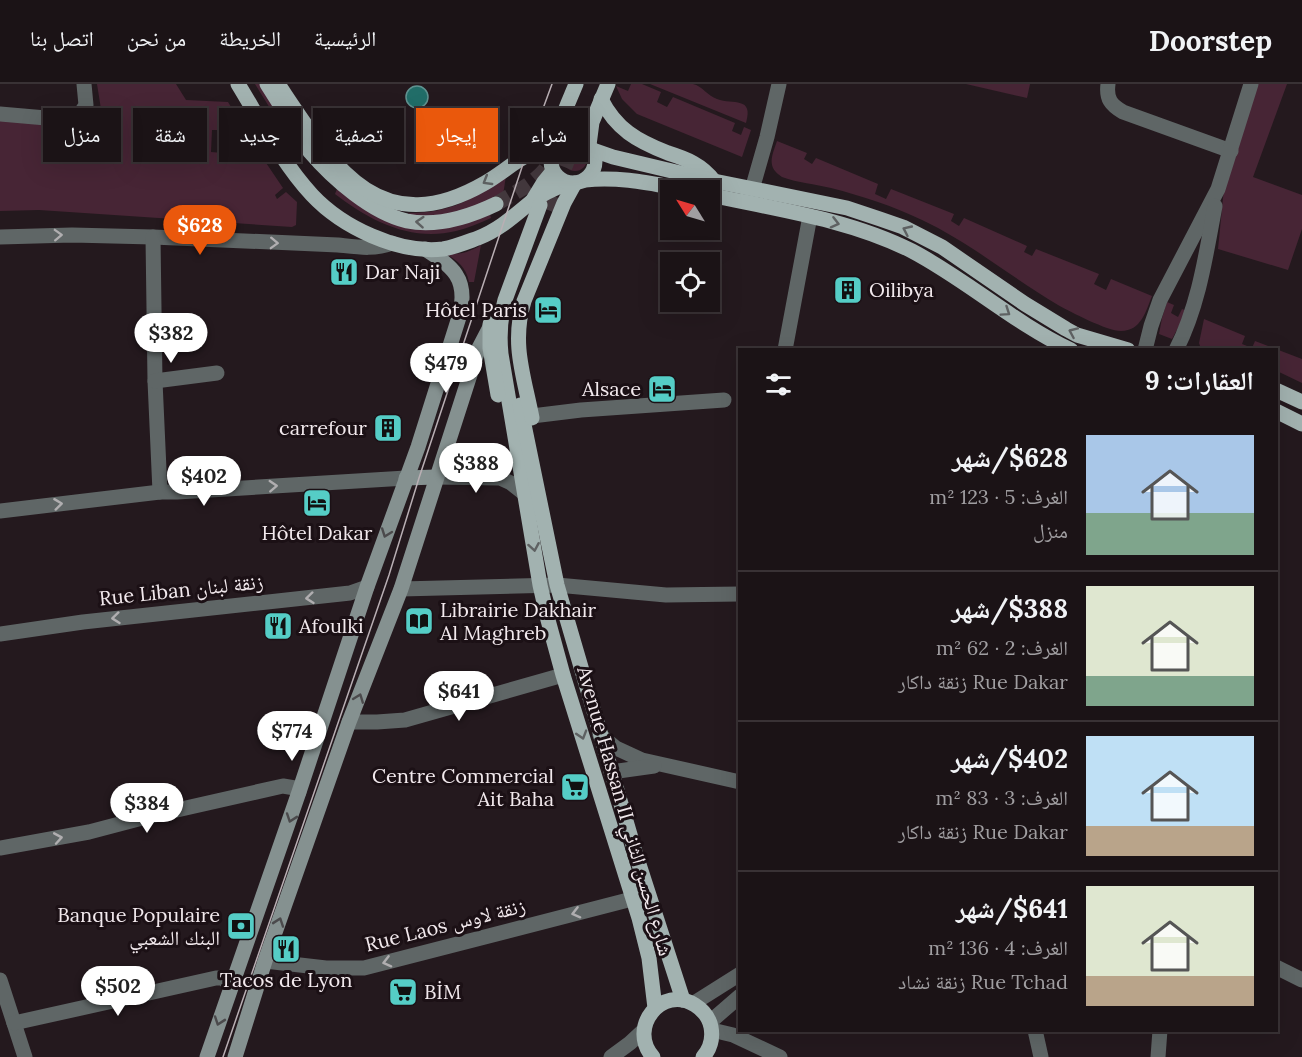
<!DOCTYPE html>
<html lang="ar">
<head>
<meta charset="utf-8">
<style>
  body { margin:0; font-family:Lora,"Noto Naskh Arabic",serif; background:#282023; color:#f1f3f6; direction:rtl; height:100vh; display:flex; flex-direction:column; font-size:22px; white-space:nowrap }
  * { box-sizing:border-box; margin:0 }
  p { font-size:20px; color:#a09ea1 }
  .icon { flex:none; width:33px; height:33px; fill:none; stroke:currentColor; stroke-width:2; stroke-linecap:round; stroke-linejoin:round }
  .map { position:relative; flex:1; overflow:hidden; direction:ltr }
  .side { position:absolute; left:738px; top:264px; width:540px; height:684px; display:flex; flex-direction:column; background:#1b1316; border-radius:0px; box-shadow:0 6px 24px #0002,0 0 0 2px #393235; direction:rtl }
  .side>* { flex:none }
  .guide { position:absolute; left:18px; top:24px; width:570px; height:54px; direction:rtl; display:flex; gap:12px }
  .needle { width:39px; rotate:307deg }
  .tools { position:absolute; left:660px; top:96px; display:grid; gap:12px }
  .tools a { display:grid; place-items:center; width:60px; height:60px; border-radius:0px; background:#1b1316; box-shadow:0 6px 24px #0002,0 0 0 2px #393235; font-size:30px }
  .price { position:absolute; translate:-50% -51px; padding:0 14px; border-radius:21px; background:#fff; color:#222; font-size:20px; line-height:39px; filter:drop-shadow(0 2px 3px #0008) }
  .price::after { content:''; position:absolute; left:50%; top:36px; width:18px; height:14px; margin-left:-9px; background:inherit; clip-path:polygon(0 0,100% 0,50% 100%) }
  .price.on { background:#ea580c; color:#fff }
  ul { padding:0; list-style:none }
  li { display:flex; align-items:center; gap:18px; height:150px; padding:0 24px }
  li+li { border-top:2px solid #393235 }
  li span { display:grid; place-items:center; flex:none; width:168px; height:120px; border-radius:0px; color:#555 }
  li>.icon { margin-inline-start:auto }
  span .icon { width:72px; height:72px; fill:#fffc; stroke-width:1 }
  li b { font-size:26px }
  h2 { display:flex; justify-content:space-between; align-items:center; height:72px; padding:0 24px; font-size:26px }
  .pill { padding:0 21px; border-radius:0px; background:#1b1316; box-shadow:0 6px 24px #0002,0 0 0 2px #393235; font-size:21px; line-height:54px }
  .pill.on { background:#ea580c; color:#fff }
  header { display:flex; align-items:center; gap:36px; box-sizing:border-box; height:84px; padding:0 30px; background:#1b1316; border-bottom:2px solid #393235 }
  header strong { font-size:28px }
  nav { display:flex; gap:33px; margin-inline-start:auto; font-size:21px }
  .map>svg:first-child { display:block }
  .green { fill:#472535; fill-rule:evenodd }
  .water { fill:#216d68; stroke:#609290; stroke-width:1.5 }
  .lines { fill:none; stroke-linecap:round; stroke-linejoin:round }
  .primary-tunnel { stroke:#43383d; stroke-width:15; stroke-dasharray:15 8; stroke-linecap:butt }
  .minor { stroke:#5f6666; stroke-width:15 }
  .tertiary { stroke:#5f6666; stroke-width:15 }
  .secondary { stroke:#859190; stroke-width:15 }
  .primary { stroke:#a2b2b0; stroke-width:15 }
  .tram { stroke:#b9afb4; stroke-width:1.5 }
  .oneway { stroke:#5e6162 }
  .oneway2 { stroke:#b0aeb0 }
  .oneway3 { stroke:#4b4a4c }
  .labels { text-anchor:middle; stroke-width:6; stroke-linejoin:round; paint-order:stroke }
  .poi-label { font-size:20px; fill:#f2e9ed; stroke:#1b1015; text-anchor:start }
  .street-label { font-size:20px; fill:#f2e9ed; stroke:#1b1015 }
</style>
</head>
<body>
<header>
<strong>Doorstep</strong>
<nav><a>الرئيسية</a><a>الخريطة</a><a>من نحن</a><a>اتصل بنا</a></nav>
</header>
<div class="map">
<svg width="1302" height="973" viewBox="0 0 1302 973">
  <rect width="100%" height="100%" fill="#24191e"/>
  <g class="green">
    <path d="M97,0H176L186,16L228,18L247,49L231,54L232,58L250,55L283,104L275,111L277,115L286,108L297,118L296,141L292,143L39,126L0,127V35L104,44ZM212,46H224L223,69L211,68Z"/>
    <path d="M255,0H262L304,68L299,71Z"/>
    <path d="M631,0H642L661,8L657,18L667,23L673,13L735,39L732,47L741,51L744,43L751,46L742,73L637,30L622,15L616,2L628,7Z"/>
    <path d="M650,0C659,0 685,0 693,0C702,2 708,12 717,15C733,21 754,12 746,39Z"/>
    <path d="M966,0H1030L1027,14Z"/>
    <path d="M1256,0H1287L1253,93L1302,111V145L1288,186L1218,165L1224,104Z"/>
    <path d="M777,57L807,69L804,75L812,80L816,74L878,100L875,110L886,115L891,105L954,130L951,137L959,142L964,134L1027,162L1024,168L1032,172L1036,165L1099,190L1094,200L1106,206L1111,195L1152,212C1146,227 1141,247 1121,247C1107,247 1071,228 1058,221C1012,194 971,159 922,136C893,122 862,112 831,104C815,100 798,99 782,93C766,83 772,72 777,57Z"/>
    <circle cx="575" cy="75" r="12"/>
    <path d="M506,92L503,111L490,118L439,133L408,131L409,129C451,129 473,115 506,92Z"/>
    <path d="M337,105L383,132L490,130L491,134C480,139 468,144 456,147C411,158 370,137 335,110Z"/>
    <path d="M481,161L474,198H469C466,183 458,177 446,170C459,171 470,168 481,161Z"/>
    <path d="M1167,218L1174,221L1171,229L1178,233L1182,225L1187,227L1172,255L1159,250L1162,234Z"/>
    <path d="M1204,235L1245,252L1242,260L1252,264L1255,257L1302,275V299L1277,287L1276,266L1201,265L1199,259Z"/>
  </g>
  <circle class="water" cx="417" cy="13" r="11"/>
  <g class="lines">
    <g class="primary-tunnel">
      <path d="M565,53L574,28"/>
      <path d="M496,120C514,109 534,100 547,83C556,71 561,57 568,45"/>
      <path d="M548,126L585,32"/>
    </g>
    <g class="minor">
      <path d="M1108,0C1106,15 1111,21 1123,28L1231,67"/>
      <path d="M0,30L69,36C76,34 82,28 86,21L84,0"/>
      <path d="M749,116L767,53L779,0"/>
      <path d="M0,153L72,151L153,153L338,161C357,163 374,166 392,159"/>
      <path d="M153,153L155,297L160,408"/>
      <path d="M785,266L810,132"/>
      <path d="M155,297L217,289"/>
      <path d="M532,332L581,326L724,316"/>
      <path d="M436,393L500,394L511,399L525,410"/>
      <path d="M0,427L160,408H177L406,394"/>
      <path d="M401,505L557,501L666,511L740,510"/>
      <path d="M0,550L83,538L341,510L350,509L367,503"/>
      <path d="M349,638H377L405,636L563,591"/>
      <path d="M0,764L89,748L146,733L283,702L295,704L299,708"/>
      <path d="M265,877L326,884H364L632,815"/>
      <path d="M0,896L25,973"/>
      <path d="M14,939L216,894H223L231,902"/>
      <path d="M712,946L733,951L780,973"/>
      <path d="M1035,946L1041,973"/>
      <path d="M1158,973L1160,946"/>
    </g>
    <g class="tertiary">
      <path d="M1145,266L1151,242L1160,216L1218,105L1251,0"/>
      <path d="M1176,266C1199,221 1206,170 1215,122"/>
      <path d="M600,651L616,664L642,676L740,698"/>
      <path d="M611,688L654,682"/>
      <path d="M1276,883L1302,896"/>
      <path d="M694,919L740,890"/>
      <path d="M710,938L740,912"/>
      <path d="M611,973L630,959L644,946"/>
    </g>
    <g class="secondary">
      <path d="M406,394L436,393"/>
      <path d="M207,973L299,708L367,503L418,363L460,230C468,194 453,183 425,165"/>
      <path d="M235,973L265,877L349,638L401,505L478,266L490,243"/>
    </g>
    <g class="primary">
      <path d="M238,0C260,36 283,80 312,111C342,143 398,170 443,165C455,163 467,158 478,154C499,146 514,132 531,118C542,110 555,104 568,99"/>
      <path d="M267,0L310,68C333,95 372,129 407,137C437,143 469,133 496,120"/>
      <path d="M278,0C331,79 378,161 485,99C509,85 528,64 557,62"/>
      <path d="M601,15C616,45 637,57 668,69C687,75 702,81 714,97"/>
      <circle cx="573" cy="77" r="22"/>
      <path d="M558,60C558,38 568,20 576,0"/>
      <path d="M589,61L592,38L608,0"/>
      <path d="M593,66L613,73L714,97L847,124L880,135L903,143L942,163L1025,220L1066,245L1077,251L1128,266"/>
      <path d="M585,96C620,92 653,100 687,106"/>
      <path d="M710,111C776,125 851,136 912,167C967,196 1014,239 1071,266"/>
      <path d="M533,116L544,98L553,87"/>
      <path d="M540,121L505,216C500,235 499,251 501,270L540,501L548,536L563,591L639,834L649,874L655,924"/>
      <path d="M490,240V264L498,311"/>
      <path d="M1276,306L1302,318"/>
      <path d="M520,321L557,501L636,771L683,916"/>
      <path d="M1276,327L1302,340"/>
      <path d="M532,334C524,292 511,260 524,217L564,119L575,99"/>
      <path d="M653,973C627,944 662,900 695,921C703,926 709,933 711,943C713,954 710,965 703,973"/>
    </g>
    <path class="tram" d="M223,973L389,491L419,394L526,71L552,0"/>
  </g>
  <defs><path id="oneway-chevron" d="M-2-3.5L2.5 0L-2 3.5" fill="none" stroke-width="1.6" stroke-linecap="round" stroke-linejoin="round" transform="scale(1.5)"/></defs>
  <g class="oneway">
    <use href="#oneway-chevron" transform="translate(487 97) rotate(149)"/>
    <use href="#oneway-chevron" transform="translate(420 138) rotate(-176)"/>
    <use href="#oneway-chevron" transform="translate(835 139) rotate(14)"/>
    <use href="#oneway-chevron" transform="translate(907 146) rotate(-155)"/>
    <use href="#oneway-chevron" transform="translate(1006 228) rotate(34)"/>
    <use href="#oneway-chevron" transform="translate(1073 248) rotate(-156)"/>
    <use href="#oneway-chevron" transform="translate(534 463) rotate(80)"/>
    <use href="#oneway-chevron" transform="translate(582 651) rotate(73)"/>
  </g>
  <g class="oneway2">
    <use href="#oneway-chevron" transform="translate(58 151) rotate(-2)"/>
    <use href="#oneway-chevron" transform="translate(274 159) rotate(2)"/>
    <use href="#oneway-chevron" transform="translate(273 402) rotate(-3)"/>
    <use href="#oneway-chevron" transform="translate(58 420) rotate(-7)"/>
    <use href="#oneway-chevron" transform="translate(310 514) rotate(174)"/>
    <use href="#oneway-chevron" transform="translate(116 534) rotate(174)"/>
    <use href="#oneway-chevron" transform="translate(58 754) rotate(-10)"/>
    <use href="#oneway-chevron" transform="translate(576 829) rotate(166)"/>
    <use href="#oneway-chevron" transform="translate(387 878) rotate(166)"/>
  </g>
  <g class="oneway3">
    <use href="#oneway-chevron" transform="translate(386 449) rotate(110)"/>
    <use href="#oneway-chevron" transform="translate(359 614) rotate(-69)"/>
    <use href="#oneway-chevron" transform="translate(291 734) rotate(109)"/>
    <use href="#oneway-chevron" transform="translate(279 838) rotate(-71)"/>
    <use href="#oneway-chevron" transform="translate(219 937) rotate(109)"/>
  </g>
  <defs>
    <g id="restaurant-square" transform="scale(1.5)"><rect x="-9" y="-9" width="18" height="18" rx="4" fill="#55cdc6" stroke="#1b1015"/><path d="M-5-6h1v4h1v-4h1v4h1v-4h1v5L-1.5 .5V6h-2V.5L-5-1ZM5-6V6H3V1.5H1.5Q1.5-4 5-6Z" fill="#111"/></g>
    <g id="building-square" transform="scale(1.5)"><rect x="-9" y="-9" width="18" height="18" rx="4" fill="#55cdc6" stroke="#1b1015"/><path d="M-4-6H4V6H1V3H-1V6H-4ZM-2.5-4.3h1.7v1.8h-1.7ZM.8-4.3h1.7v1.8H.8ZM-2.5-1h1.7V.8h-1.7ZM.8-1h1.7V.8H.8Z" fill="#111"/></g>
    <g id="hotel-square" transform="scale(1.5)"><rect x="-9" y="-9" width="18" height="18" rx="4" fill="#55cdc6" stroke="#1b1015"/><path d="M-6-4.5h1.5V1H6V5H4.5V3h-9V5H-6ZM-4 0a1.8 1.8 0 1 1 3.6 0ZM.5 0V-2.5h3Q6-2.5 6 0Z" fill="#111"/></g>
    <g id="library-square" transform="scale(1.5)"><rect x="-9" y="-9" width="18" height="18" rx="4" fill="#55cdc6" stroke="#1b1015"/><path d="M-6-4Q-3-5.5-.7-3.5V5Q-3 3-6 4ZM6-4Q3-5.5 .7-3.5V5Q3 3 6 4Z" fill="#111"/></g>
    <g id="supermarket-square" transform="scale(1.5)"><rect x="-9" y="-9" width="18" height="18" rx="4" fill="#55cdc6" stroke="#1b1015"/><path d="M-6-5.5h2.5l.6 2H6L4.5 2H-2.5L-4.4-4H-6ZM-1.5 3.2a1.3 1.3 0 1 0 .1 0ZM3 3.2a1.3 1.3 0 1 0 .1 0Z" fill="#111"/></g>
    <g id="bank-square" transform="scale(1.5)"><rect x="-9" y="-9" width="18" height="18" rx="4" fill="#55cdc6" stroke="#1b1015"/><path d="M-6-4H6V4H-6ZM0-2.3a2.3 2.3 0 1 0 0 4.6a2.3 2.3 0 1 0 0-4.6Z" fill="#111"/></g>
  </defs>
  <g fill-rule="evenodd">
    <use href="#restaurant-square" x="344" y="188"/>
    <use href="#building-square" x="848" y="206"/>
    <use href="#hotel-square" x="548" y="226"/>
    <use href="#hotel-square" x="662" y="305"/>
    <use href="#building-square" x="388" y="344"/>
    <use href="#hotel-square" x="317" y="419"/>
    <use href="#library-square" x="419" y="537"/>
    <use href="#restaurant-square" x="278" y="542"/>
    <use href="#supermarket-square" x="575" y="703"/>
    <use href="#bank-square" x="241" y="842"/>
    <use href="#restaurant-square" x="286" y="865"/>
    <use href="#supermarket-square" x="403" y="908"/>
  </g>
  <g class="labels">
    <g class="poi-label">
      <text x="365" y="195">Dar Naji</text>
      <text x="869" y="213">Oilibya</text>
      <text x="527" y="233" text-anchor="end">Hôtel Paris</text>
      <text x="641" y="312" text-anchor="end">Alsace</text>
      <text x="367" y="351" text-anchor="end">carrefour</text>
      <text x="317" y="456" text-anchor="middle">Hôtel Dakar</text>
      <text x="440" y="533">Librairie Dakhair<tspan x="440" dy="23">Al Maghreb</tspan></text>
      <text x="299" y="549">Afoulki</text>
      <text x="554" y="699" text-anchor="end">Centre Commercial<tspan x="554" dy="23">Ait Baha</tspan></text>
      <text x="220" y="838" text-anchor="end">Banque Populaire<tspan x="220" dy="23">البنك الشعبي</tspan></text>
      <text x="286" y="903" text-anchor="middle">Tacos de Lyon</text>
      <text x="424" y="915">BİM</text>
    </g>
    <g class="street-label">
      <text transform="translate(181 506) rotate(-6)" y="7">Rue Liban زنقة لبنان</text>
      <text transform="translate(625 727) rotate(74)" y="7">Avenue Hassan II شارع الحسن الثاني</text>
      <text transform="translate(445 841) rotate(-14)" y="7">Rue Laos زنقة لاوس</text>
    </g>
  </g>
</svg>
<div class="tools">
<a><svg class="needle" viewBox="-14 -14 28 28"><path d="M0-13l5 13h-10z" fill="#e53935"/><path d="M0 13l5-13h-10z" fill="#a09ea1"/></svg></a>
<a><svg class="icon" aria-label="locate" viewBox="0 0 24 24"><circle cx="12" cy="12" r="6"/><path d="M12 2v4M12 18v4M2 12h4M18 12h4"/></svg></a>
</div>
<b class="price on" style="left:200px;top:172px">$628</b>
<b class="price" style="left:171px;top:280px">$382</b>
<b class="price" style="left:446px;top:310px">$479</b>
<b class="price" style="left:476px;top:410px">$388</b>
<b class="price" style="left:204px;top:423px">$402</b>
<b class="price" style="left:459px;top:638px">$641</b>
<b class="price" style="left:292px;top:678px">$774</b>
<b class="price" style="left:147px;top:750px">$384</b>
<b class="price" style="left:118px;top:933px">$502</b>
<div class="guide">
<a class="pill">شراء</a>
<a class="pill on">إيجار</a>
<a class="pill">تصفية</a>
<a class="pill">جديد</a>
<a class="pill">شقة</a>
<a class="pill">منزل</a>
</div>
<section class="side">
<h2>العقارات: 9<svg class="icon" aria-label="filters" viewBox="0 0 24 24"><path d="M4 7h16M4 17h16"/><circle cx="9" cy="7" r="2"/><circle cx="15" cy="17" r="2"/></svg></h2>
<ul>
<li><span style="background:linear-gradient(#a9c7e8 65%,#7fa58c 0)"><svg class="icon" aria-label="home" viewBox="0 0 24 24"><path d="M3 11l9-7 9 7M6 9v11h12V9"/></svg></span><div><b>$628/شهر</b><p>الغرف: 5 · 123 m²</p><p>منزل</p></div></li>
<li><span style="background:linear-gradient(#dfe7d0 75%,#7fa58c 0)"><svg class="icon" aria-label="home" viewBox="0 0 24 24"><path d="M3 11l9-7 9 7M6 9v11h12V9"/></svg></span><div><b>$388/شهر</b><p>الغرف: 2 · 62 m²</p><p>Rue Dakar زنقة داكار</p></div></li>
<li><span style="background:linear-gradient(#bfe0f5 75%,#b9a48a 0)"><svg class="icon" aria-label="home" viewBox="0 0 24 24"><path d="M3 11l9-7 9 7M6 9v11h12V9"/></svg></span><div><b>$402/شهر</b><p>الغرف: 3 · 83 m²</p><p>Rue Dakar زنقة داكار</p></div></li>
<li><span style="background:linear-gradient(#dfe7d0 75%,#b9a48a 0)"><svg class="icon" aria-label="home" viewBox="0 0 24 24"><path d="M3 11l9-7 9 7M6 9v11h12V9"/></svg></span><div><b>$641/شهر</b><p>الغرف: 4 · 136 m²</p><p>Rue Tchad زنقة نشاد</p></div></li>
</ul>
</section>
</div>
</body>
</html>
